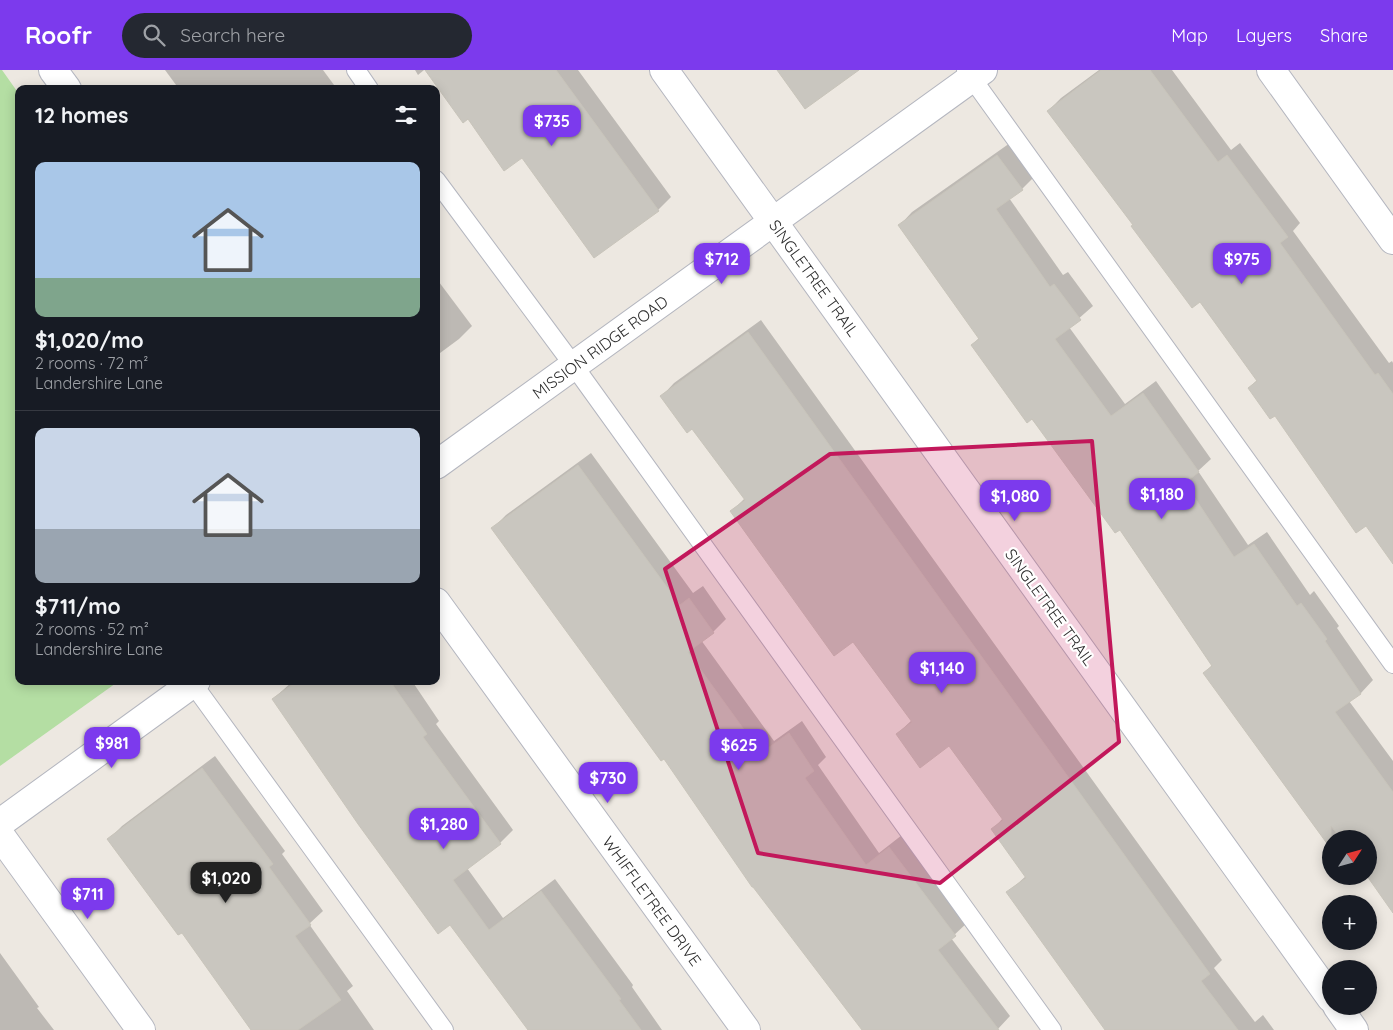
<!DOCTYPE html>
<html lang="en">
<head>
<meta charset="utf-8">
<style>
  body { margin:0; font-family:Quicksand,sans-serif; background:#242831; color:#f1f3f6; height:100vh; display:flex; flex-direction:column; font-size:19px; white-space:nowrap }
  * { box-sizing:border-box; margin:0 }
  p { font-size:16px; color:#9ea1a6 }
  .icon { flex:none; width:28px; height:28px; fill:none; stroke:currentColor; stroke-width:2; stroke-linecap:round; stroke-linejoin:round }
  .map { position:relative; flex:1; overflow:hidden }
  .drawer { position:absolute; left:15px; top:15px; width:425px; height:600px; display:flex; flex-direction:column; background:#171b24; border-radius:10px; box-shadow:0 2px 12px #0003 }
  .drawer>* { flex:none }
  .needle { width:32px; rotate:54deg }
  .tools { position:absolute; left:1322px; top:760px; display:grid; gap:10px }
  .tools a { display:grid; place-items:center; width:55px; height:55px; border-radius:50%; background:#171b24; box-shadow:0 2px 12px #0003; font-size:25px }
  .price { position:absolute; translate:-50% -42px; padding:0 11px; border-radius:10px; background:#7c3aed; color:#fff; font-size:16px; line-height:32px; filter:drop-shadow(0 1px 2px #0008) }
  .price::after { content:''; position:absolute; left:50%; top:30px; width:15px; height:11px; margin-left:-8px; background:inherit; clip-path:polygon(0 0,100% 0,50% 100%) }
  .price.selected { background:#222; color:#fff }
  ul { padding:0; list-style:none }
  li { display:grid; align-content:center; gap:10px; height:265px; padding:0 20px }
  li+li { border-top:1px solid #363941 }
  li span { display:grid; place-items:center; height:155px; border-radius:10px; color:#555 }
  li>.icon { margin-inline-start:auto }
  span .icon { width:90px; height:90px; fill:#fffc; stroke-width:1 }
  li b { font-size:21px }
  h2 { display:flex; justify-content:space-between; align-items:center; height:60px; padding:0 20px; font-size:21px }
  header { display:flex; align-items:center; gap:30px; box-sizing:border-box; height:70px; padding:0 25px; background:#7c3aed; color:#fff }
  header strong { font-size:24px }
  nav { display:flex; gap:28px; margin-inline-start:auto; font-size:18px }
  .search { width:350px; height:45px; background:#242831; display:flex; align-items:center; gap:12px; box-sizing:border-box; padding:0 18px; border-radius:28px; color:#9ea1a6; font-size:19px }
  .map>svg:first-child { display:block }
  .green { fill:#b4dea3 }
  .shadow { fill:#0003 }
  .building { fill:#c9c6bf; stroke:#c8c4ba }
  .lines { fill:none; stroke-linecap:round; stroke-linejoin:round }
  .service-casing { stroke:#b4b6bf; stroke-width:20 }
  .minor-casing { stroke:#b4b6bf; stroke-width:30 }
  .tertiary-casing { stroke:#b4b6bf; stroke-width:30 }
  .service { stroke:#fff; stroke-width:18 }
  .minor { stroke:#fff; stroke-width:28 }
  .tertiary { stroke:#fff; stroke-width:28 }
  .marked { fill:#c2185b; fill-opacity:0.2; stroke:#c2185b; stroke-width:4; stroke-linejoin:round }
  .labels { text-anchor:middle; stroke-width:4.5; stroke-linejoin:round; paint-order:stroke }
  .street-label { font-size:16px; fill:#2d2d2d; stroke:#fff }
</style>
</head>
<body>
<header>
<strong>Roofr</strong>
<div class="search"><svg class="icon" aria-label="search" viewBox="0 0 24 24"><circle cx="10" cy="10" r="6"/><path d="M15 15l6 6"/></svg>Search here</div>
<nav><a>Map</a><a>Layers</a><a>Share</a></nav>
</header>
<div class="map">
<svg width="1393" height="960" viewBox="0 0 1393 960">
  <rect width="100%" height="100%" fill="#ede8e1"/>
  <path class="green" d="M0,0H2L19,24V611H119L0,696Z"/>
  <g class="shadow">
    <path d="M165,0H323L337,19H179Z"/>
    <path d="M415,0H424L418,5Z"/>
    <path d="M426,0H578L671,127L658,140L595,186L523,87L468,47Z"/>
    <path d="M1099,0H1172L1231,80L1240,73L1300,153L1293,161L1389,293L1392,291L1393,293V491L1366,454L1275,344L1249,318L1258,309L1200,230L1134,154L1048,41L1061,28Z"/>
    <path d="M1010,73L1035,106L1022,119L1009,128L1063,205L1068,202L1093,236L1069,257L1125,334L1156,311L1211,389L1198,401L1248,475L1267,462L1310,525L1314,521L1339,556L1337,558L1373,610L1361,623L1349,631L1393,691V840L1369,806V769H1331V777L1205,603L1212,595L1120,458L972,275L980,267L900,155L912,142Z"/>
    <path d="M436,208L472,256L459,269L436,286Z"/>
    <path d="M761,250L1222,890L1214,898L1255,952L1263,945L1274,960H1108L1008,822L1026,806L993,759L1003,748L950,674L897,664L912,650L854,570L732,441L745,428L693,357L662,326L674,313Z"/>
    <path d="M591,383L693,523L703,516L726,549L713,562L701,570L774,671L802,651L826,687L818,695L879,783L902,765L968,852L951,868L1010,946L997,960H869L493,458L506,445Z"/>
    <path d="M293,611H412L439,651L436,654L513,760L500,773L467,798L503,848L555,809L633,915L632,917L662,960H530L450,853L273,629Z"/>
    <path d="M215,686L285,781L282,784L323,841L309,854L353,916L347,921L374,960H252L182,861L109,769L122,756Z"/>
    <path d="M0,883L39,937L37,938L54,960H0Z"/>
  </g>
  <g class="building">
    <path d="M425,0H556L659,141L594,188L522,88L504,101L468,49L463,53Z"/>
    <path d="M777,0H859L805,39Z"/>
    <path d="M1101,0H1150L1218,92L1227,85L1288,167L1280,173L1375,305L1378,303L1393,324V494L1366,456L1356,463L1275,346L1270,349L1248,318L1257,311L1200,232L1192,238L1131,156L1133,155L1047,41Z"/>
    <path d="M997,85L1023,120L996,139L1050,217L1054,214L1081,250L1055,269L1111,346L1143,323L1199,402L1185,413L1234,487L1254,474L1297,536L1301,533L1327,569L1325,571L1361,624L1335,642L1393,722V843L1367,806H1369V769H1341L1331,756V779L1203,603L1212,596L1120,460L1115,463L1032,349L1027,353L971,275L979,269L898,155Z"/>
    <path d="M748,262L1210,904L1201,911L1238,960H1105L1006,822L1026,808L991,759L1003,750L949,676L920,698L896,664L912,652L853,572L834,586L730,441L745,430L692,359L687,363L660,326Z"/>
    <path d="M578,395L680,535L689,528L714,563L688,582L761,683L789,663L814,701L805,708L866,795L889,777L956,866L938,880L999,960H862L753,817H752L664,689L661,691L491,458Z"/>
    <path d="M297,611H390L427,664L423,667L501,774L453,810L489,860L541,821L621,929L619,930L641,960H528L450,855L438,864L358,754L272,629Z"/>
    <path d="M202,698L273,794L269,797L311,855L295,866L341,930L298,960H251L182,863L178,865L107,769Z"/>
  </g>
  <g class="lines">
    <g class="service-casing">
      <g id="service">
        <path d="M356,0L369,19"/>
        <path d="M966,0L1393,594"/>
        <path d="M436,110L574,296L1052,960"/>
        <path d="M193,614L444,960"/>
      </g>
    </g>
    <g class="minor-casing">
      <g id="minor">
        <path d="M53,0L67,19"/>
        <path d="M664,0L1331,928"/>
        <path d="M1271,0L1393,170"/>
        <path d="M436,532L746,960"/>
        <path d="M0,765L141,960"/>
        <path d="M1337,936L1354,960"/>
      </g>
    </g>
    <g class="tertiary-casing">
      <g id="tertiary">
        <path d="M436,395L983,0"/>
        <path d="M0,753L196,611"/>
      </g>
    </g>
    <use href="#service" class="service"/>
    <use href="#minor" class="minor"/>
    <use href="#tertiary" class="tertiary"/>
  </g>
  <path class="marked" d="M1092,371L1119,672L940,813L758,783L665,499L830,384Z"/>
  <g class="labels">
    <g class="street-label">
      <text transform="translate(814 208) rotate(54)" y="6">SINGLETREE TRAIL</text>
      <text transform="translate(600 277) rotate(-36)" y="6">MISSION RIDGE ROAD</text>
      <text transform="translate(1050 537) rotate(54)" y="6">SINGLETREE TRAIL</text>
      <text transform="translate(652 831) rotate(54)" y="6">WHIFFLETREE DRIVE</text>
    </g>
  </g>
</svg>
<div class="tools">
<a><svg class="needle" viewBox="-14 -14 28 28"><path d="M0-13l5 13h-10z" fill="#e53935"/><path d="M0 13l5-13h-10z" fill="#9ea1a6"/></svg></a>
<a>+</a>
<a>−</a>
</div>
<b class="price" style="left:552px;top:77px">$735</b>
<b class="price" style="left:722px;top:215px">$712</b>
<b class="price" style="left:1242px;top:215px">$975</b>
<b class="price" style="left:1162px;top:450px">$1,180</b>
<b class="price" style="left:1015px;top:452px">$1,080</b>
<b class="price" style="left:942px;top:624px">$1,140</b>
<b class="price" style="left:112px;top:699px">$981</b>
<b class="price" style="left:739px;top:701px">$625</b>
<b class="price" style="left:608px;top:734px">$730</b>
<b class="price" style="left:444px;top:780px">$1,280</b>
<b class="price selected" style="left:226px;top:834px">$1,020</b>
<b class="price" style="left:88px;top:850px">$711</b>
<section class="drawer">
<h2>12 homes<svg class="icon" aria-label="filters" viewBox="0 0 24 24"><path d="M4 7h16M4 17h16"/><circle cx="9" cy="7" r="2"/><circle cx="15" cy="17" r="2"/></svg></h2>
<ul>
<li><span style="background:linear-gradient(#a9c7e8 75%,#7fa58c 0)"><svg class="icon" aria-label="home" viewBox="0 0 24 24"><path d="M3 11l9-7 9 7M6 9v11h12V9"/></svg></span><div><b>$1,020/mo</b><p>2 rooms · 72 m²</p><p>Landershire Lane</p></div></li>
<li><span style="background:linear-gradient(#c9d6e8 65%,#9aa5b1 0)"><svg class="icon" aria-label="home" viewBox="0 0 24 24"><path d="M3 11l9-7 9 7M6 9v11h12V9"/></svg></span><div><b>$711/mo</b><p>2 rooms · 52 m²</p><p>Landershire Lane</p></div></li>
</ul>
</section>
</div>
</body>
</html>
